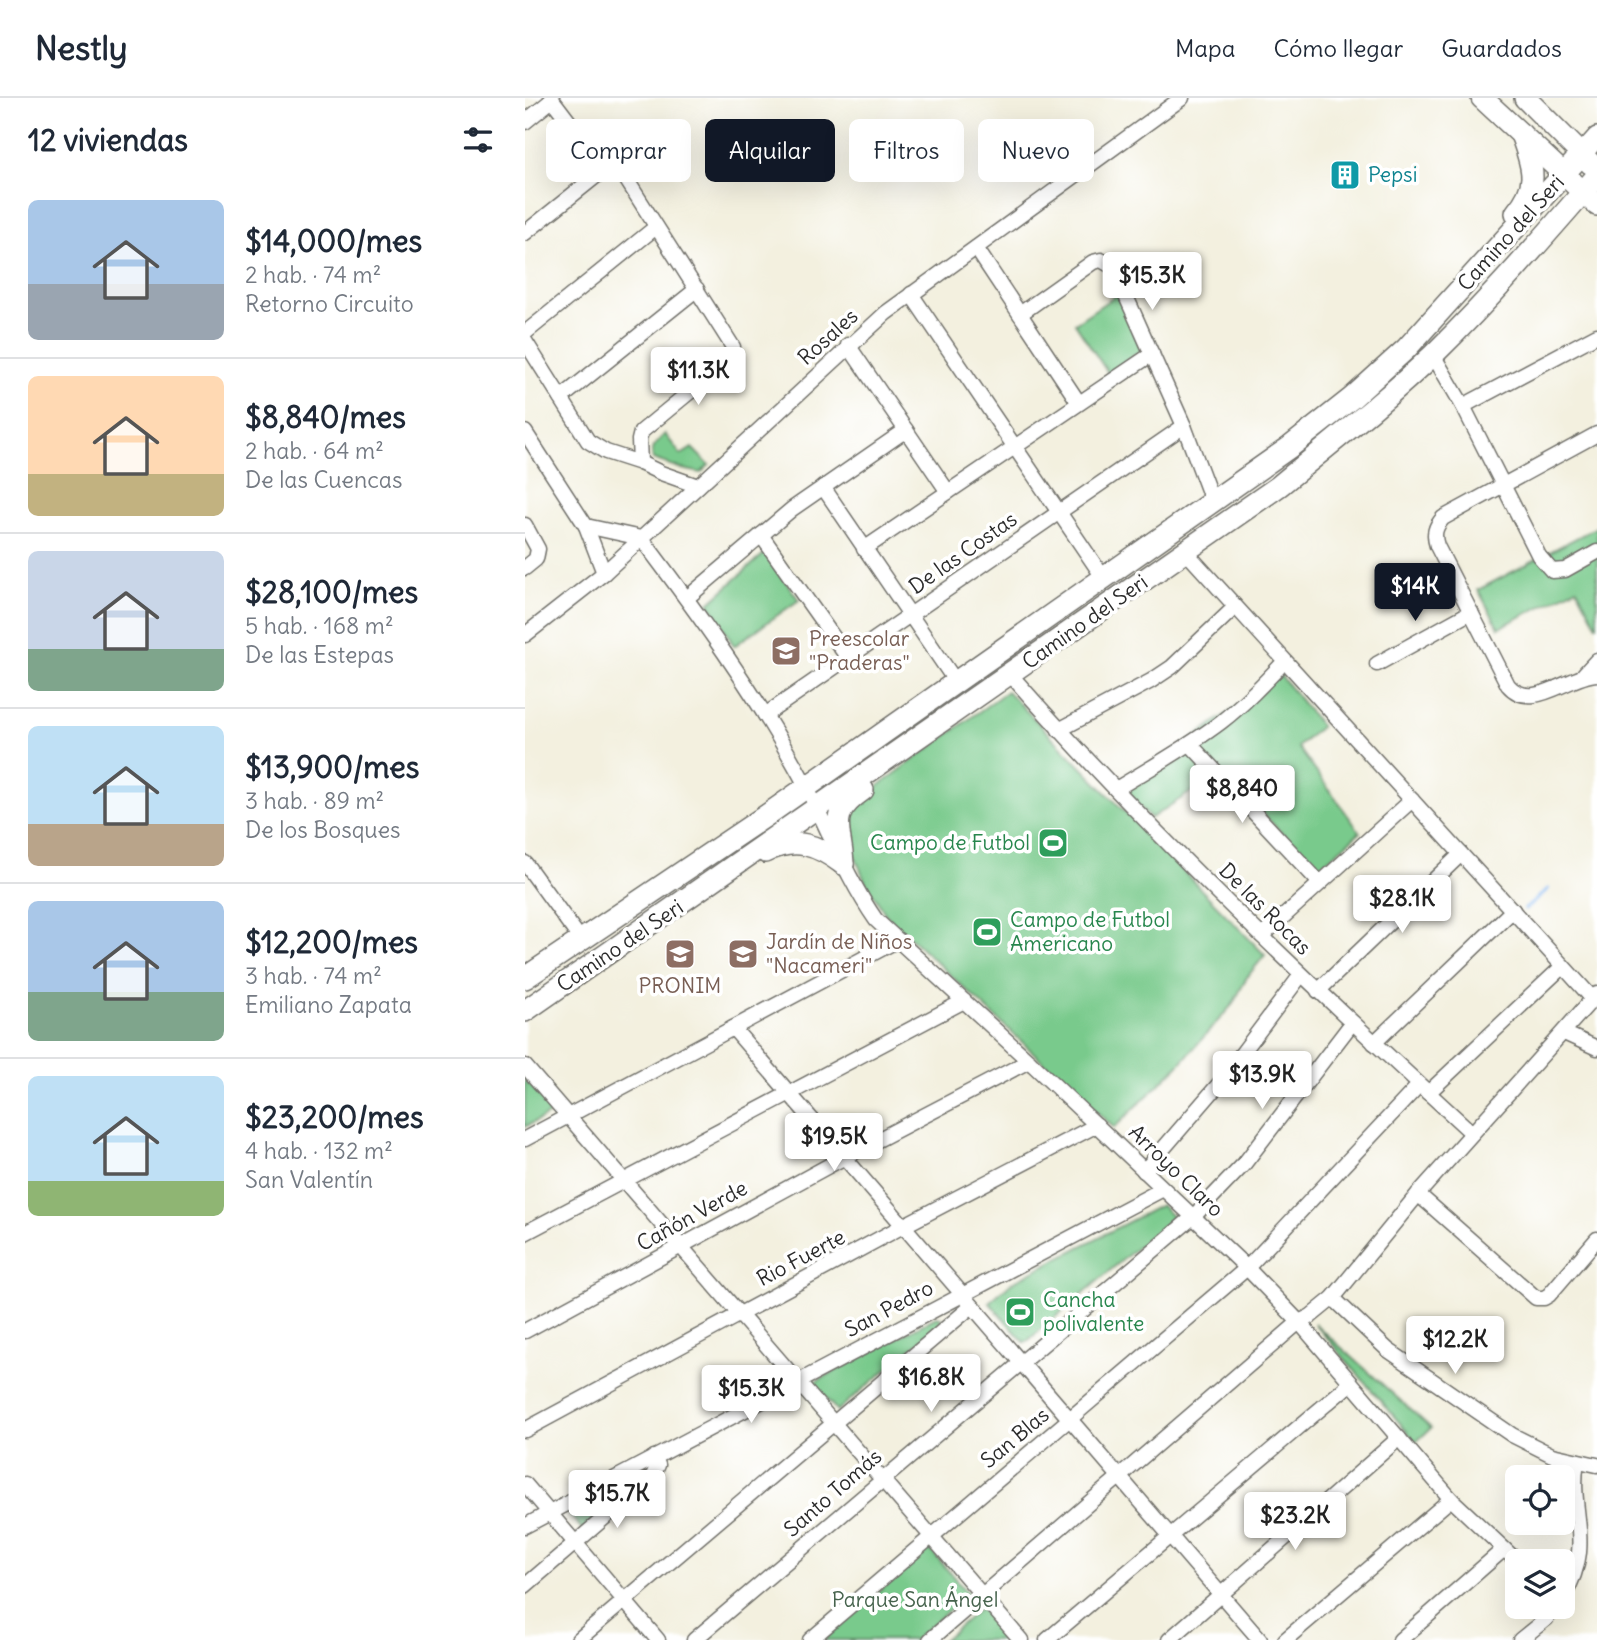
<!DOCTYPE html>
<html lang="es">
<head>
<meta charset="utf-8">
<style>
  body { margin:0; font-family:Delius,sans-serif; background:#f2f2f3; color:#1f2937; height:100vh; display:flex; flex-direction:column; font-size:26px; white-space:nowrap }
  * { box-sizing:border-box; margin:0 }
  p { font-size:23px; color:#747a83 }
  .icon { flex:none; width:38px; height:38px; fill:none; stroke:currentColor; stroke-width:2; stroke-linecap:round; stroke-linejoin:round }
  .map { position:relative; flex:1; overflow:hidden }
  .details { display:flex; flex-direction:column; background:#fff; width:525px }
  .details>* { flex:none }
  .top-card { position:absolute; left:21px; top:21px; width:665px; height:63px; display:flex; gap:14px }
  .tools { position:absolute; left:980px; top:1367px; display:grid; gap:14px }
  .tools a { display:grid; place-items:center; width:70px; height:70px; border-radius:10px; background:#fff; box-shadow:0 7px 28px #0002; font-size:35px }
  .price { position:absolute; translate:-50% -60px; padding:0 16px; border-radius:7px; background:#fff; color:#222; font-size:23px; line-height:46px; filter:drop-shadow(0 2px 4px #0008) }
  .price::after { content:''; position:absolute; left:50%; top:42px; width:21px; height:16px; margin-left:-10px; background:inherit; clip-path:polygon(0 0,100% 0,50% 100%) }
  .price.current { background:#111827; color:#fff }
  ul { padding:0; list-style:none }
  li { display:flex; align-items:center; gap:21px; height:175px; padding:0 28px }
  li+li { border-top:2px solid #e0e1e3 }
  li span { display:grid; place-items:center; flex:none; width:196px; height:140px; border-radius:10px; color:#555 }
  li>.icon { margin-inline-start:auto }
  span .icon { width:84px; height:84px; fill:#fffc; stroke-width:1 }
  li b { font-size:30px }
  h2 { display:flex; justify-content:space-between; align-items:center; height:84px; padding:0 28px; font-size:30px }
  .chip { padding:0 24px; border-radius:10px; background:#fff; box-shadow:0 7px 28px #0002; font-size:24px; line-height:63px }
  .chip.current { background:#111827; color:#fff }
  header { display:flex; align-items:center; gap:42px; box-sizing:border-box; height:98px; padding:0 35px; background:#fff; border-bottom:2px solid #e0e1e3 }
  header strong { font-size:33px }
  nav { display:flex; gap:38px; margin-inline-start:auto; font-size:24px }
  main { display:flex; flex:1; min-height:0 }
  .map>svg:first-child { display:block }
  .green { fill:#79ca8c; stroke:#527a5c; stroke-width:2 }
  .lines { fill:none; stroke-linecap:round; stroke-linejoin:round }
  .stream { stroke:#83b8f2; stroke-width:3.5 }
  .street-casing { stroke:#71706a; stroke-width:17 }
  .secondary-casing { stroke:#71706a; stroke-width:22 }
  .primary-casing { stroke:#71706a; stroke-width:24 }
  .street { stroke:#fff; stroke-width:14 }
  .secondary { stroke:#fff; stroke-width:19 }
  .primary { stroke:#fff; stroke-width:21 }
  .labels { text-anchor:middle; stroke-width:7; stroke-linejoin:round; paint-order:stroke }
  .culture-label { font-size:21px; fill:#0d838f; stroke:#fff; text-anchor:start }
  .street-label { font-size:21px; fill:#2b2b2b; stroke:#fff }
  .education-label { font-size:21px; fill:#785e54; stroke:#fff; text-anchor:start }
  .leisure-label { font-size:21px; fill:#27864d; stroke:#fff; text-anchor:start }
  .park-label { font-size:21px; fill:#46634d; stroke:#fff }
</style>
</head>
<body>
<header>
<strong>Nestly</strong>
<nav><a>Mapa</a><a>Cómo llegar</a><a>Guardados</a></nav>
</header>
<main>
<section class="details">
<h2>12 viviendas<svg class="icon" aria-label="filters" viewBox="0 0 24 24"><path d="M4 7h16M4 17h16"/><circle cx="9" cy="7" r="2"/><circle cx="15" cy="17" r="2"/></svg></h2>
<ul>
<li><span style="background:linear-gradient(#a9c7e8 60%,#9aa5b1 0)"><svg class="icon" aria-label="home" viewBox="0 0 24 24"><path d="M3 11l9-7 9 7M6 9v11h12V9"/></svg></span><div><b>$14,000/mes</b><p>2 hab. · 74 m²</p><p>Retorno Circuito</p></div></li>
<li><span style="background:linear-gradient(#ffd9b3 70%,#c2b280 0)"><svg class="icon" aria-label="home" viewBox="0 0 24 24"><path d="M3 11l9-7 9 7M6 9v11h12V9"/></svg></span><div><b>$8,840/mes</b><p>2 hab. · 64 m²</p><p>De las Cuencas</p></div></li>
<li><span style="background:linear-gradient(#c9d6e8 70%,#7fa58c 0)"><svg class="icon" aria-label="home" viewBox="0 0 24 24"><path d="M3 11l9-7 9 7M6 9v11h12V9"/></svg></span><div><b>$28,100/mes</b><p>5 hab. · 168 m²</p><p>De las Estepas</p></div></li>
<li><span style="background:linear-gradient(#bfe0f5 70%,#b9a48a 0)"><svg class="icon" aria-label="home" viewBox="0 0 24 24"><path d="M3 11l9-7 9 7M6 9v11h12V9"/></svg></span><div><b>$13,900/mes</b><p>3 hab. · 89 m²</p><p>De los Bosques</p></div></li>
<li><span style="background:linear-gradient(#a9c7e8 65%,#7fa58c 0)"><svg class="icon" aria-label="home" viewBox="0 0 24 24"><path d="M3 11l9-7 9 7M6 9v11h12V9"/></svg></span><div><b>$12,200/mes</b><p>3 hab. · 74 m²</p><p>Emiliano Zapata</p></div></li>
<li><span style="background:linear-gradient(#bfe0f5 75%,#8fb573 0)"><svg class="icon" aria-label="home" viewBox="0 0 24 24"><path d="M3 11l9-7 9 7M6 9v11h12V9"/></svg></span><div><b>$23,200/mes</b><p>4 hab. · 132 m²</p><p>San Valentín</p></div></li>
</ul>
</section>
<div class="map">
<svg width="1072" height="1542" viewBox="0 0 1072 1542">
  <rect width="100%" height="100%" fill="#fff"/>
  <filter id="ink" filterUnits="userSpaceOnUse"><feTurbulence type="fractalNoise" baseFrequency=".0143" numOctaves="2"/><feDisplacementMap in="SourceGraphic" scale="14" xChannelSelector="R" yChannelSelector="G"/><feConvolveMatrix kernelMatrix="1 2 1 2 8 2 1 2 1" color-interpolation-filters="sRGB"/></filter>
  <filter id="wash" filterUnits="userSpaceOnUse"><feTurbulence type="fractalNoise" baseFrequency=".00686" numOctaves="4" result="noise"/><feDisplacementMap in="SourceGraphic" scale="28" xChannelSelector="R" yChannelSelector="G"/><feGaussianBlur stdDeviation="1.57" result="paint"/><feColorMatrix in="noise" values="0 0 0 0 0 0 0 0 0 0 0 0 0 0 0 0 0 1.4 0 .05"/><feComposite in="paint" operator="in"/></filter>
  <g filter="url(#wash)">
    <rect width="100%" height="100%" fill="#f3f0df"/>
    <g class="green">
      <path d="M593,196L617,252L583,275L550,225Z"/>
      <path d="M140,336L156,357L167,350L184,367L176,375L157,371L128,361C125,349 132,344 140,336Z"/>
      <path d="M1072,429V528L1052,490L974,530L953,492Z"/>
      <path d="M240,455L274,502L209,548L184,505Z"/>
      <path d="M755,577L796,628L773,649L835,734L792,771L697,674L626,720L597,692Z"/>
      <path d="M482,593L740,857L722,879L708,906L653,968L589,1030L361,817L340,783L320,733L329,706Z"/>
      <path d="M0,981L29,1014L0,1029Z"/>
      <path d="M636,1107L648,1119L500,1245L464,1204L487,1184Z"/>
      <path d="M411,1219L416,1220V1226L312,1313L288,1285Z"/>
      <path d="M789,1225L906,1330L891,1344Z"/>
      <path d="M108,1382L111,1383L58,1432L42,1414Z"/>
      <path d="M404,1450L443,1496L389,1542H298Z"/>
      <path d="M456,1511L484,1542H418L454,1511Z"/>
    </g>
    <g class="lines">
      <path class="stream" d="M1000,811L1023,791"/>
    </g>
  </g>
  <g filter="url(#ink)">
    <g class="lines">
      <g class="street-casing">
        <g id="street">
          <path d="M26,0L45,25"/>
          <path d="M0,24L27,2"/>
          <path d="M0,135L86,66L91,65L208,249L207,259L116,334L114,342L115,365"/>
          <path d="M451,150L554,305"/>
          <path d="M386,196L578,479"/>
          <path d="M495,216L568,164L576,162L588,169L659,328L688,405"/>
          <path d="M0,235L131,129"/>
          <path d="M0,243L63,343L81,354L115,365L136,375L173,388"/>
          <path d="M323,247L423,394"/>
          <path d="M908,257L938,308L1014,458L1027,473L1040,472L1072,454"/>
          <path d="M36,300L172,191"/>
          <path d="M938,308L1072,237"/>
          <path d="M0,334L61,428L79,475"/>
          <path d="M1072,336L918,420C910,429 908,436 912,448L983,587C1007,615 1043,577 1072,576"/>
          <path d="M298,389L431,584"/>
          <path d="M0,427L13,451L11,461L0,470"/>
          <path d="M61,428L116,440C173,515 229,593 274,675C301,724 319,776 351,822L504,963L722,1170L774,1224L926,1401L992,1463"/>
          <path d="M236,437L323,560"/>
          <path d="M339,451L627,256"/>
          <path d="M661,454L1068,901"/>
          <path d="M162,500L267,411L381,332"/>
          <path d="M0,537L79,475L361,215L657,0"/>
          <path d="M852,566L946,514"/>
          <path d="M485,576C628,739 787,888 947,1035"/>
          <path d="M1059,576L1072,562"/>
          <path d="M240,617L659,328"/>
          <path d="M534,632L626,583L647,569L710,509"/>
          <path d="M665,646L794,784"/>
          <path d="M591,691C627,669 663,649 696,624C719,606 739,585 759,564"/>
          <path d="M0,765L56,842"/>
          <path d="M737,838L887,702"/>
          <path d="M793,893L936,756"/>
          <path d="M208,930L735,1542"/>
          <path d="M1039,935L1072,950"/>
          <path d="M849,945L988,812"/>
          <path d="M0,968L496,1542"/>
          <path d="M903,995L1038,868"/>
          <path d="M0,1041L373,842"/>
          <path d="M619,1073L694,986L776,877"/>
          <path d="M893,1096L1011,1200H1019L1024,1197L1072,1141"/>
          <path d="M0,1135L439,903"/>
          <path d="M808,1200L863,1252L987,1337L1027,1357L1072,1367"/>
          <path d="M0,1233L318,1060L504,963"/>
          <path d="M0,1332L378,1128L572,1027"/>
          <path d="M0,1386L133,1542"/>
          <path d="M0,1428L638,1091"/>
          <path d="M0,1488L128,1378L133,1367L129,1359"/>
          <path d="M1038,1499C1071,1445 1043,1415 1052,1363"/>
          <path d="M53,1542L447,1208"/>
          <path d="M169,1542L668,1119L719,1066L827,925"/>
          <path d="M285,1542L722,1170L894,987"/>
          <path d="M405,1542L774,1224L786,1218L808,1200L893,1096L1072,896"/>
          <path d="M522,1542L826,1285"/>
          <path d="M644,1542L874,1340"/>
          <path d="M760,1542L926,1401"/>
          <path d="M875,1542L979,1451"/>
          <path d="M995,1542L1021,1521L1031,1508"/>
        </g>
      </g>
      <g class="secondary-casing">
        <path id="secondary" d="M1056,57L1072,39"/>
      </g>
      <g class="primary-casing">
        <g id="primary">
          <path d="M957,0L1072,107"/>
          <path d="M1000,0L1066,66"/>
          <path d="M991,115C1016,86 1007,68 996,36"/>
          <path d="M240,754C270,738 293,747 318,766"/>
          <path d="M318,766C316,728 301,718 338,692"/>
          <path d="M0,880L242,717L765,349L827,300L881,251L1056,57"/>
          <path d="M0,913L754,388C806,345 860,303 909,256C967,199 1019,139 1072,78"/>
        </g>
      </g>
      <use href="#street" class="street"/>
      <use href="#secondary" class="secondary"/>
      <use href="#primary" class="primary"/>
    </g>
  </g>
  <defs>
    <g id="building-square" transform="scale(1.575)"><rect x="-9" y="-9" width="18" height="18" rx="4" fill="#0f9aa8" stroke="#fff"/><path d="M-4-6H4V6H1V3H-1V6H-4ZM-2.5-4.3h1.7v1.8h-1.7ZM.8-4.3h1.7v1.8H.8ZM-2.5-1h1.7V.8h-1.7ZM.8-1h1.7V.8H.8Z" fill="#fff"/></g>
    <g id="school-square" transform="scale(1.575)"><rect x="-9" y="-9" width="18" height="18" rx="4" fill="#8d6e63" stroke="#fff"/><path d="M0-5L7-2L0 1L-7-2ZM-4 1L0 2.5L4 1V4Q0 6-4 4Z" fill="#fff"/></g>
    <g id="stadium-square" transform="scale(1.575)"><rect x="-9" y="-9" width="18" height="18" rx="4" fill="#2e9e5b" stroke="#fff"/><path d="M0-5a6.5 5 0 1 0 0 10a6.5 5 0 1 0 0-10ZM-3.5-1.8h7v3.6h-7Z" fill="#fff"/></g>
  </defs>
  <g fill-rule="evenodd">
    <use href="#building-square" x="820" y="77"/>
    <use href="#school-square" x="261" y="553"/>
    <use href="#stadium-square" x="528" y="745"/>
    <use href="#stadium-square" x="462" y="834"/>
    <use href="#school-square" x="155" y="856"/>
    <use href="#school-square" x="218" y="856"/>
    <use href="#stadium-square" x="495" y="1214"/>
  </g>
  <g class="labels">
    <g class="culture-label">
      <text x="843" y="84">Pepsi</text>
    </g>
    <g class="street-label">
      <text transform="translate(986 135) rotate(-48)" y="7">Camino del Seri</text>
      <text transform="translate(303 239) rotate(-42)" y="7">Rosales</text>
      <text transform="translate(438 455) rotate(-35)" y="7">De las Costas</text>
      <text transform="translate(560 524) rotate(-35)" y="7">Camino del Seri</text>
      <text transform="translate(740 811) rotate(45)" y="7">De las Rocas</text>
      <text transform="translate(95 848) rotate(-34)" y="7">Camino del Seri</text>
      <text transform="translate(651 1073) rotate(44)" y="7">Arroyo Claro</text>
      <text transform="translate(167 1118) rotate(-29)" y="7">Cañón Verde</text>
      <text transform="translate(276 1160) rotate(-28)" y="7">Rio Fuerte</text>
      <text transform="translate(364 1211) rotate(-28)" y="7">San Pedro</text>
      <text transform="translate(490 1340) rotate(-40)" y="7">San Blas</text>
      <text transform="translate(308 1395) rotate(-41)" y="7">Santo Tomás</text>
    </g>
    <g class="education-label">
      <text x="284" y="548">Preescolar<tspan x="284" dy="24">"Praderas"</tspan></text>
      <text x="241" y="851">Jardín de Niños<tspan x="241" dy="24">"Nacameri"</tspan></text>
      <text x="155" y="895" text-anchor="middle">PRONIM</text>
    </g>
    <g class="leisure-label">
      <text x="505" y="752" text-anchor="end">Campo de Futbol</text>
      <text x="485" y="829">Campo de Futbol<tspan x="485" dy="24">Americano</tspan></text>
      <text x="518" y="1209">Cancha<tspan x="518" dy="24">polivalente</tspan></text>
    </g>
    <g class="park-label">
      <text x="390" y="1509">Parque San Ángel</text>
    </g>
  </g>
</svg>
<div class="tools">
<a><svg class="icon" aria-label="locate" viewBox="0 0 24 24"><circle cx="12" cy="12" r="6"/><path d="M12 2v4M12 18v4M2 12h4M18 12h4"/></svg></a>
<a><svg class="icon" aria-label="layers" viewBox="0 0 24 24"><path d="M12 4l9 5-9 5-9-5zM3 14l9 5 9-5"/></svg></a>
</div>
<b class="price" style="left:627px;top:214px">$15.3K</b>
<b class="price" style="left:173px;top:309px">$11.3K</b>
<b class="price current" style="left:890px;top:525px">$14K</b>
<b class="price" style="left:717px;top:727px">$8,840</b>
<b class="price" style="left:877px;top:837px">$28.1K</b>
<b class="price" style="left:737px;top:1013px">$13.9K</b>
<b class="price" style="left:309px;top:1075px">$19.5K</b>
<b class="price" style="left:930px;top:1278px">$12.2K</b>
<b class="price" style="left:406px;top:1316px">$16.8K</b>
<b class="price" style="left:226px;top:1327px">$15.3K</b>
<b class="price" style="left:92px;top:1432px">$15.7K</b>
<b class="price" style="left:770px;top:1454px">$23.2K</b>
<div class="top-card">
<a class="chip">Comprar</a>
<a class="chip current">Alquilar</a>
<a class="chip">Filtros</a>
<a class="chip">Nuevo</a>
</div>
</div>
</main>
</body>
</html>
